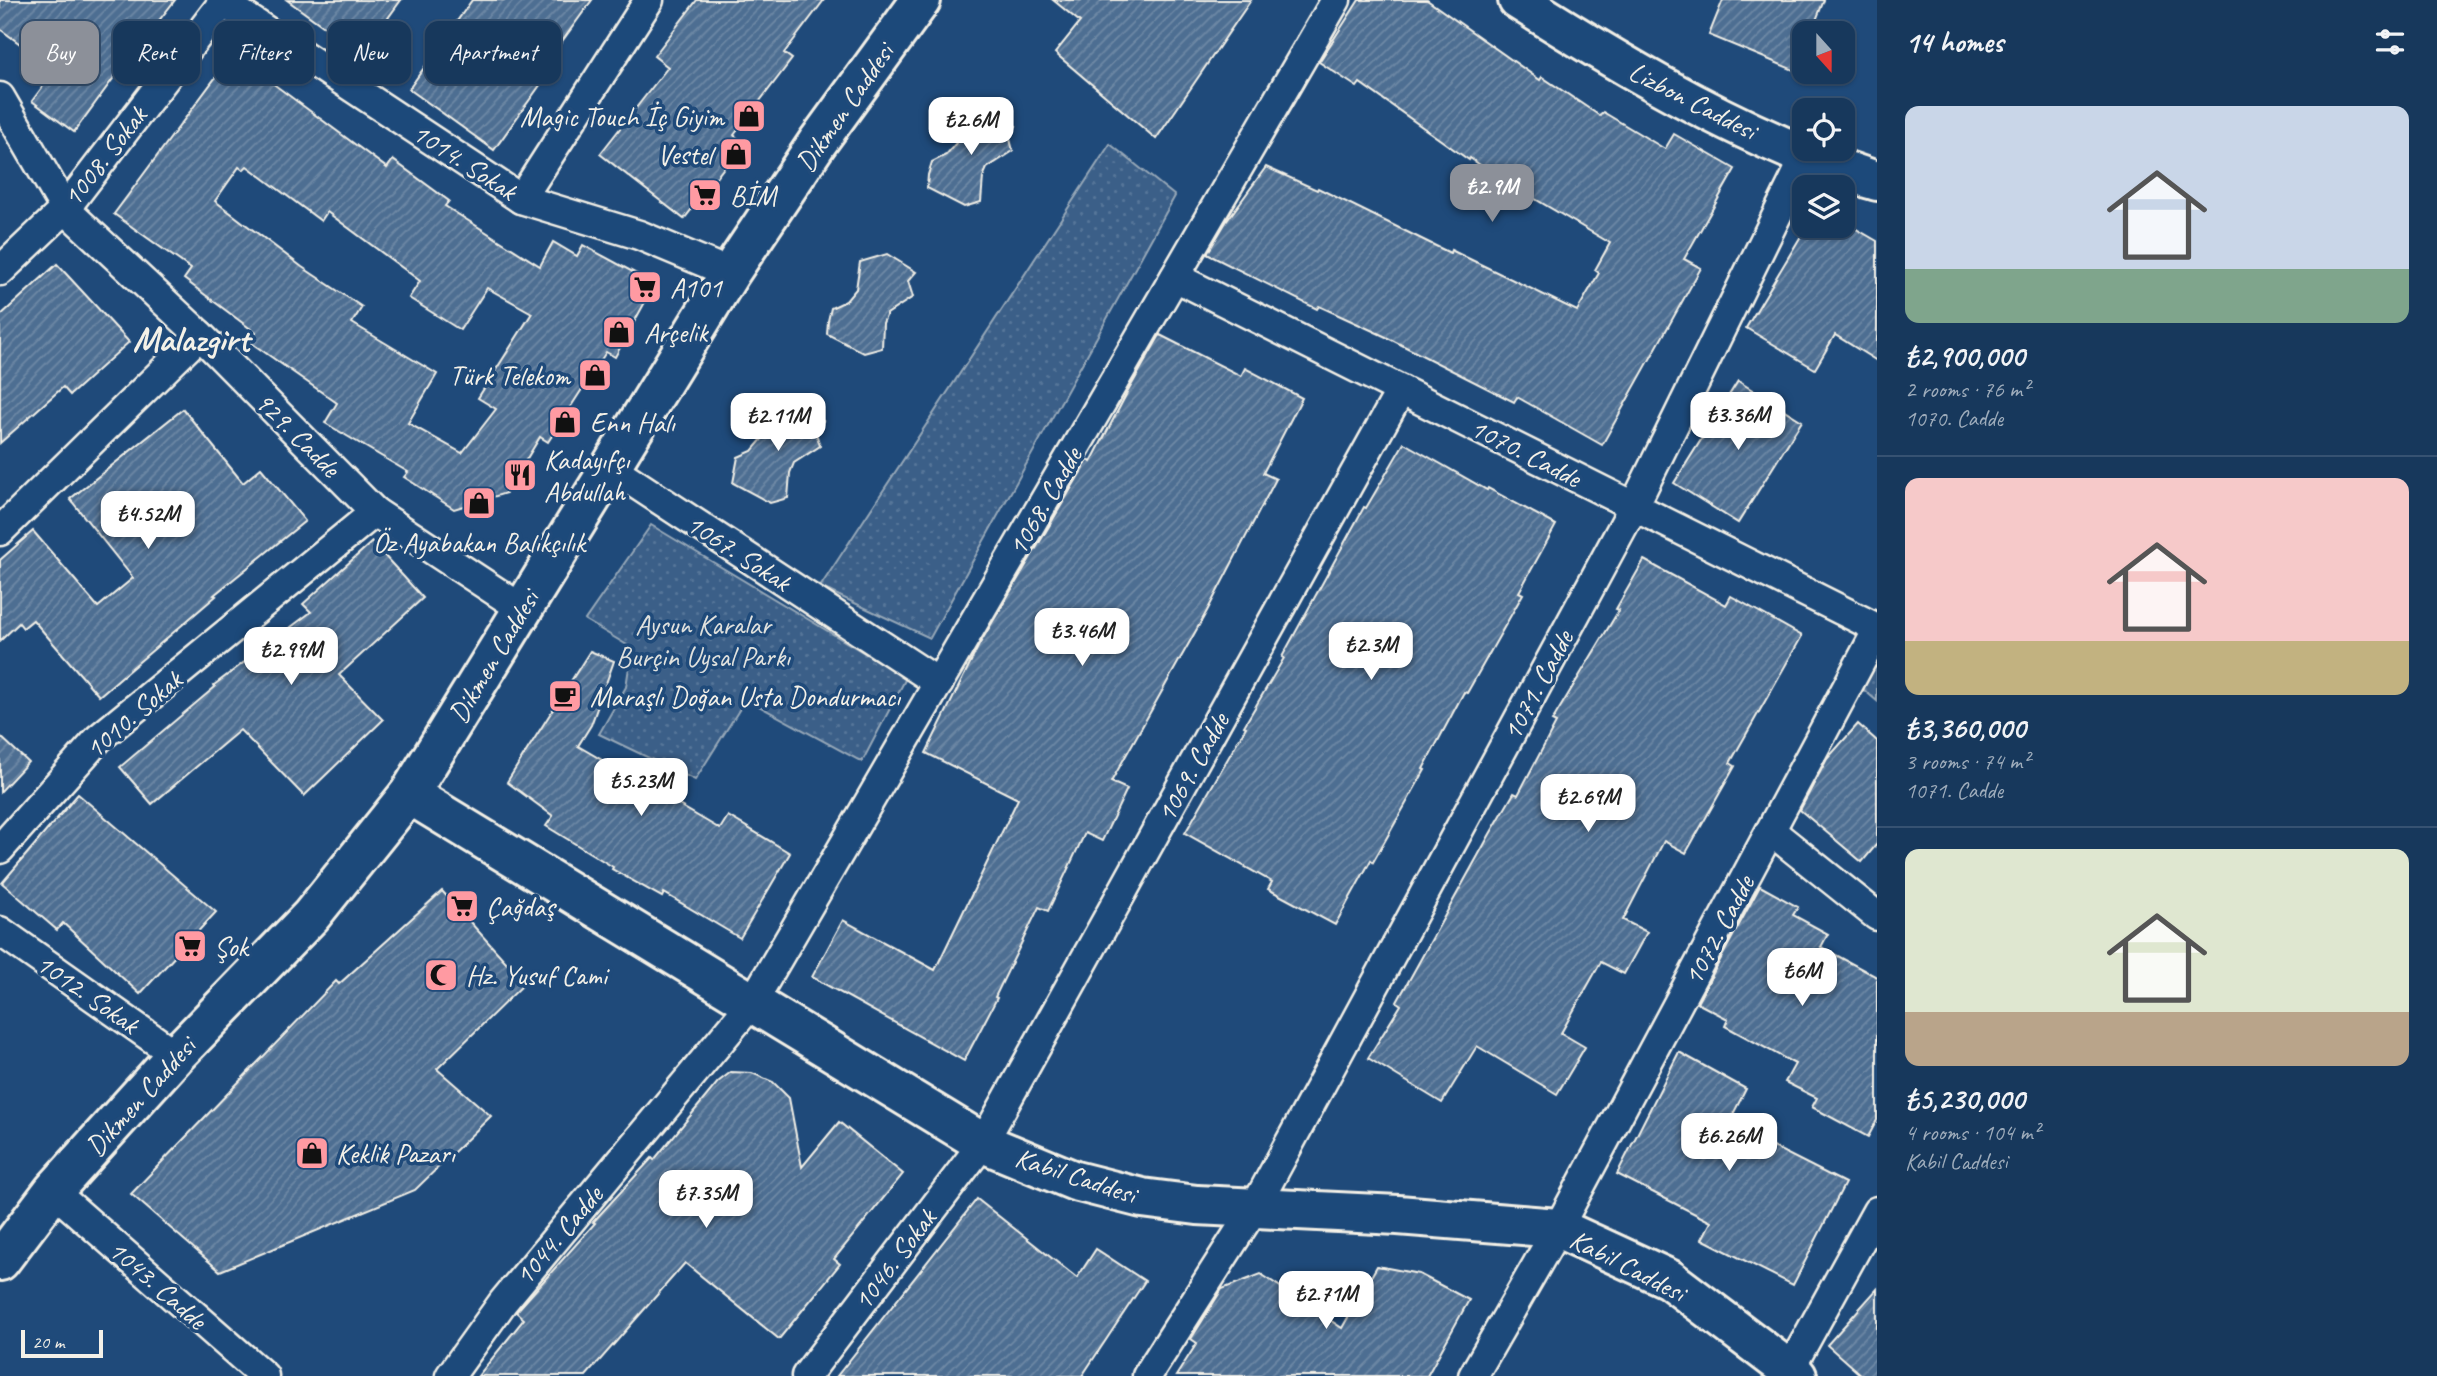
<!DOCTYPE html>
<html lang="en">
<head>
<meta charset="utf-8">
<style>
  body { margin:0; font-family:Caveat,sans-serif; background:#203f62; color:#f1f3f6; height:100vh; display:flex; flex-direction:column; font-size:26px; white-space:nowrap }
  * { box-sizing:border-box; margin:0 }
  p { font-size:23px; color:#9eacbb }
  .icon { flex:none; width:38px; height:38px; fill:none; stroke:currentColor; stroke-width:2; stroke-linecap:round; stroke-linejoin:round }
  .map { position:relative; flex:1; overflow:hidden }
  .details { display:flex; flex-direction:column; background:#17385c; width:560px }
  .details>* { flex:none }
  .guide { position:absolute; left:21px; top:21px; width:665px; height:63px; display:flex; gap:14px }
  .needle { width:46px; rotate:159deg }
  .controls { position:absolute; left:1792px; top:21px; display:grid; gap:14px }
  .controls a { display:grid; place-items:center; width:63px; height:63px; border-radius:14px; background:#17385c; box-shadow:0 2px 5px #0004,0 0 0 2px #365272; font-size:35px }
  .scale { position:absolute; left:21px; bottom:18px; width:82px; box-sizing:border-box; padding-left:7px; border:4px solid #f4f1e8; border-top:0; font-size:19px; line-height:24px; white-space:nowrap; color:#f4f1e8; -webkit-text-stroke:5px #1f4a7a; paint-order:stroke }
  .price { position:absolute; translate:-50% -60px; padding:0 16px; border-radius:14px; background:#fff; color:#222; font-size:23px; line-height:46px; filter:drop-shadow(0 2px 4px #0008) }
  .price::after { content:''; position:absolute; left:50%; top:42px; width:21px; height:16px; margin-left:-10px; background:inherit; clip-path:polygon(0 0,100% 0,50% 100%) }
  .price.active { background:#8c9099; color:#fff }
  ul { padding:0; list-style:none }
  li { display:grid; align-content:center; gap:14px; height:371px; padding:0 28px }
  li+li { border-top:2px solid #365272 }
  li span { display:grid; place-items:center; height:217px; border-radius:14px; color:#555 }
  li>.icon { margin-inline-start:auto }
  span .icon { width:126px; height:126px; fill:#fffc; stroke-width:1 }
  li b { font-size:30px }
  h2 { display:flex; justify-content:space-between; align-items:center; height:84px; padding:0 28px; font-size:30px }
  .pill { padding:0 24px; border-radius:14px; background:#17385c; box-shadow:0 2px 5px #0004,0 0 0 2px #365272; font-size:24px; line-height:63px }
  .pill.active { background:#8c9099; color:#fff }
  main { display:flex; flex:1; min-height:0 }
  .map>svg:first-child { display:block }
  .park { fill:url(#park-dots); stroke:#97a8b8; stroke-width:2 }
  .building { fill:url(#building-hatch); stroke:#f4f1e8; stroke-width:2; fill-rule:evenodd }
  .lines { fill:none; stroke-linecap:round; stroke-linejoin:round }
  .street-casing { stroke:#f4f1e8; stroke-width:33 }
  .secondary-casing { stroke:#f4f1e8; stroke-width:44 }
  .primary-casing { stroke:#f4f1e8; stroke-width:44 }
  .street { stroke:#1f4a7a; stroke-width:28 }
  .secondary { stroke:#1f4a7a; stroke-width:38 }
  .primary { stroke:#1f4a7a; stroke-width:38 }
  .labels { text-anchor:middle; stroke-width:7; stroke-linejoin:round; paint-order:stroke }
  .street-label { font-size:28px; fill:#f4f1e8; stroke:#1f4a7a }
  .poi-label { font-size:28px; fill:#f4f1e8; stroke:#1f4a7a; text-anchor:start }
  .park-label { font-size:28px; fill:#e1e2de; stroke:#1f4a7a }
  .district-label { font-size:35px; font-weight:bold; fill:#f4f1e8; stroke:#1f4a7a }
</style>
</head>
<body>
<main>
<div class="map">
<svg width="1877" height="1376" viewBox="0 0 1877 1376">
  <defs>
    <pattern id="park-dots" width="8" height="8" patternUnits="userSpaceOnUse" patternTransform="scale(1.75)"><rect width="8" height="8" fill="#3a5f88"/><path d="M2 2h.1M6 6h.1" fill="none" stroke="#577699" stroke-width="1.8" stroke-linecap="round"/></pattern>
    <pattern id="building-hatch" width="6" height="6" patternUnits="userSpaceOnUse" patternTransform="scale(1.75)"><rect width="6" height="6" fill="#4d6e92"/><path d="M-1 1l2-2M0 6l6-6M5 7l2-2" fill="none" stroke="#708aa6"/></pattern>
  </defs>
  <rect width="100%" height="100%" fill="#1f4a7a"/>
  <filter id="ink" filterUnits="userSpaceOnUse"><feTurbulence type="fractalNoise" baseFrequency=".0143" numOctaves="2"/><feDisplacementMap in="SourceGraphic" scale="14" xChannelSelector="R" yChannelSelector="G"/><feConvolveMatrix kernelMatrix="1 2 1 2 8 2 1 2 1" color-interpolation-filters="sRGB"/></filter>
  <g filter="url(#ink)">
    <g class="park">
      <path d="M1110,144L1175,196L930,638L820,587Z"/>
      <path d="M651,525L906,678L862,762L746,699L695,780L599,734L626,687L632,648L585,620Z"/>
      <path d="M1877,623V701L1858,685Z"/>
    </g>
    <g class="building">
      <path d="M0,0H175L150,32L148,31L74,132L32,101L55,70L0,29Z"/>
      <path d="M287,0H401L362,54Z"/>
      <path d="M472,0H592L542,69L548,74L494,150L409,89Z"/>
      <path d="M697,0H824L784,53L792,59L734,135L743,143L684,219L600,154L668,67L654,56Z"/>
      <path d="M1053,0H1251L1156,139L1055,53L1080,22Z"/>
      <path d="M1359,0H1427L1540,80L1542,77L1600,116L1603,112L1665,149L1674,134L1735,169L1684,259L1701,268L1602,445L1517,397L1514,402L1384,336L1319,306L1317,309L1207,254L1226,222L1266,167L1317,190L1318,188L1450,253L1451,250L1577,311L1599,273L1595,270L1610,243L1523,192L1522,194L1470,158L1469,160L1360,83L1357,87L1319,62Z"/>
      <path d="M1723,0H1824L1811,33H1804V51L1796,71L1709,35Z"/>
      <path d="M233,54L387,168L393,160L449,201L445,206L540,266L553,242L577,256L583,245L655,284L615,357L606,352L548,442L540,437L506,493L454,509L404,477L408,472L325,423L337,403L250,342L256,333L184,279L191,269L114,214ZM247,166L321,221L327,212L420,281L409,298L460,330L487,288L532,313L478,398L496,409L462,453L408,423L437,374L352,323L362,307L302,267L215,201L239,167L243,170Z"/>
      <path d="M987,108L1016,126L1009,135L1013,151L987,168L983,177L981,202L964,207L927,188L928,175L932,162L946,155L956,143L957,125L960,116Z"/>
      <path d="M1807,226H1851L1877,241V361L1835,335L1815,369L1746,328Z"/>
      <path d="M887,254L916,272L908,281L913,297L887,314L883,323L882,348L864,353L827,334L828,321L831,308L846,301L856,289L860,262Z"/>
      <path d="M57,264L129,342L70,395L63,387L0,443V316Z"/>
      <path d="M1160,335L1241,376L1245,368L1302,398L1263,473L1276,479L1207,611L1111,782L1127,789L1102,841L1085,833L1048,911L1039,907L995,997L997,998L964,1061L812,977L843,920L935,970L1018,799L926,753L979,645L1088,460L1091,462L1127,393Z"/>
      <path d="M1738,381L1802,421L1738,523L1674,483Z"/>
      <path d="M794,404L823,421L815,430L820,446L794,463L790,473L788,498L770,503L733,483L738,457L752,451L763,438L764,420L767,412Z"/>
      <path d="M183,409L243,483L261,468L305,521L214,595L216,596L99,696L33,620L23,628L19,623L0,641V560L33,531L98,607L133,578L70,499Z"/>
      <path d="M1404,443L1487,490L1488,488L1556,525L1519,592L1523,594L1467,693L1464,692L1423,769L1425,770L1373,862L1371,860L1335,925L1268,889L1272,882L1185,833L1246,727L1244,726L1284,658L1282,657L1364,507L1366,508Z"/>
      <path d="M372,542L423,598L339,675L383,720L304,796L240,730L152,804L120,767L215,687L214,685L311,612L303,604Z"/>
      <path d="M1644,560L1726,605L1731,596L1802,636L1730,763L1735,766L1686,853L1664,841L1623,920L1647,932L1624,974L1601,962L1561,1033L1585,1047L1557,1094L1477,1046L1442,1103L1368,1058L1401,1005L1397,1002L1490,834L1514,793L1518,795L1556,723L1552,721L1619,610L1616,609Z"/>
      <path d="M590,651L614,661L591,725L578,746L720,829L728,816L790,853L740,938L664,893L662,897L612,869L613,867L546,826L553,816L507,782Z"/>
      <path d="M1858,724L1877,741V844L1862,862L1800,810L1827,759Z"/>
      <path d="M0,736L28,762L0,792Z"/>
      <path d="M78,794L216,912L140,994L63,923L57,930L2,883Z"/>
      <path d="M1760,886L1798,907L1793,915L1828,934L1821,947L1877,977V1120L1868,1137L1812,1107L1817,1098L1785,1082L1795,1064L1725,1026L1728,1019L1697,1003Z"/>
      <path d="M442,891L525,983L437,1069L491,1116L415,1190L220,1271L131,1194L336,981L339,984Z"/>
      <path d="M1679,1052L1746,1089L1728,1124L1845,1183L1793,1285L1702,1239L1711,1222L1617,1174Z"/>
      <path d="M731,1072L752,1073L773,1082L789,1098L802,1167L839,1122L903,1174L834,1259L840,1264L779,1339L685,1263L586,1376H478L524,1319L516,1312L595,1223L593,1222L652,1158L654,1160L718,1082Z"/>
      <path d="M977,1199L1077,1278L1096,1249L1145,1281L1082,1376H837Z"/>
      <path d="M1377,1266L1419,1274L1469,1300L1427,1376H1176L1197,1343L1191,1339L1222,1289L1261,1274L1342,1328Z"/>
      <path d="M1877,1289V1376H1862L1827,1345Z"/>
    </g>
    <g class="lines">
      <g class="street-casing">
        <g id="street">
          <path d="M223,2L521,199L639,235L730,273"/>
          <path d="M0,97L65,209L200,335L375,512L521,608"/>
          <path d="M521,199L649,0"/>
          <path d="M0,271L65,209L225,0"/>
          <path d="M1175,277L1877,628"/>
          <path d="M610,467L939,683"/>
          <path d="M0,531L200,335"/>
          <path d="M1771,831L1877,916"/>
          <path d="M0,849L99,738L375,512"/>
          <path d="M0,931L176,1055"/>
          <path d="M53,1191L264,1376"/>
          <path d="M1790,1369L1877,1211"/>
          <path d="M450,1376L503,1302L752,1003L1336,0"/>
          <path d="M806,1376L983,1143L1401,390"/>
          <path d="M1147,1376L1255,1207L1634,506L1806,156"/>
          <path d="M1473,1376L1558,1228L1877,631"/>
        </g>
      </g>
      <g class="secondary-casing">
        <g id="secondary">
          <path d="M1518,0C1610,58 1705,115 1806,156C1829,166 1853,173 1877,181"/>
          <path d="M409,794L983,1143L1075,1181L1142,1198L1197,1205L1398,1215L1558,1228L1669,1279L1797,1376"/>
        </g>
      </g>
      <g class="primary-casing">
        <path id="primary" d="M0,1261L53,1191L176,1055L311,916L409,794L730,273L817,143L921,0"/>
      </g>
      <use href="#street" class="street"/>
      <use href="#secondary" class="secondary"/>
      <use href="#primary" class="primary"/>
    </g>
  </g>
  <defs>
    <g id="shop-square" transform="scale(1.75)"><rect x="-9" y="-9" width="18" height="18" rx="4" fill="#ff9aa2" stroke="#1f4a7a"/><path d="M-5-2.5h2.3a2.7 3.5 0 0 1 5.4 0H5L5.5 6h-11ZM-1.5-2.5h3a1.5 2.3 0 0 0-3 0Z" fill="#111"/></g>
    <g id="supermarket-square" transform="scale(1.75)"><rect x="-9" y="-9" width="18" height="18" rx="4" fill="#ff9aa2" stroke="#1f4a7a"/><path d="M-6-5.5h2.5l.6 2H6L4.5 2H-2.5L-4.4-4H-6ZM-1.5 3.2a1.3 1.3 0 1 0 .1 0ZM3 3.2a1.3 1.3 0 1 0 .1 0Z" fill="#111"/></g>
    <g id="restaurant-square" transform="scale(1.75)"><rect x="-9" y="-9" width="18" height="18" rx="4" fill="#ff9aa2" stroke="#1f4a7a"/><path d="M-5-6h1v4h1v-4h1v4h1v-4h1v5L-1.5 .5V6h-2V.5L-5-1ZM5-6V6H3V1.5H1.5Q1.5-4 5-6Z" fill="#111"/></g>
    <g id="cafe-square" transform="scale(1.75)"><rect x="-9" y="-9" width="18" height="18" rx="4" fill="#ff9aa2" stroke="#1f4a7a"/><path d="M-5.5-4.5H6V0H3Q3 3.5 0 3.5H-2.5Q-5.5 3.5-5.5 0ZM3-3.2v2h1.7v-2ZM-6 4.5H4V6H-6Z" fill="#111"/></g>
    <g id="mosque-square" transform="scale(1.75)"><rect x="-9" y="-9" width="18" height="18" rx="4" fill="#ff9aa2" stroke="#1f4a7a"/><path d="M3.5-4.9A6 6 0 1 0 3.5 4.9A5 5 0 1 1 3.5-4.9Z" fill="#111"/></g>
  </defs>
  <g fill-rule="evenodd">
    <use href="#shop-square" x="749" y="116"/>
    <use href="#shop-square" x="736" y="154"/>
    <use href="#supermarket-square" x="705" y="195"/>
    <use href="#supermarket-square" x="645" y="287"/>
    <use href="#shop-square" x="619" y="332"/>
    <use href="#shop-square" x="595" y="375"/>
    <use href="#shop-square" x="565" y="422"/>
    <use href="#restaurant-square" x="520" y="475"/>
    <use href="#shop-square" x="479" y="503"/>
    <use href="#cafe-square" x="565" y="696"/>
    <use href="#supermarket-square" x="462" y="906"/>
    <use href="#supermarket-square" x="190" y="946"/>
    <use href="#mosque-square" x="441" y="975"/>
    <use href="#shop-square" x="312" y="1153"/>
  </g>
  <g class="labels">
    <g class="street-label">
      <text transform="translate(1693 100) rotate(27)" y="10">Lizbon Caddesi</text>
      <text transform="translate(844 107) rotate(-55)" y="10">Dikmen Caddesi</text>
      <text transform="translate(104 156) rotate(-52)" y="10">1008. Sokak</text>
      <text transform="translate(465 161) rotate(33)" y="10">1014. Sokak</text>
      <text transform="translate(298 434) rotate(45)" y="10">929. Cadde</text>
      <text transform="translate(1526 452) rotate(27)" y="10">1070. Cadde</text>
      <text transform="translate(1044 501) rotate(-60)" y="10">1068. Cadde</text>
      <text transform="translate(739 552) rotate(33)" y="10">1067. Sokak</text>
      <text transform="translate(493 656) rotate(-59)" y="10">Dikmen Caddesi</text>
      <text transform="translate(1537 685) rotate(-62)" y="10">1071. Cadde</text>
      <text transform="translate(133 714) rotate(-41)" y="10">1010. Sokak</text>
      <text transform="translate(1192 767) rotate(-61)" y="10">1069. Cadde</text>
      <text transform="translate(1718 930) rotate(-62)" y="10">1072. Cadde</text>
      <text transform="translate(88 993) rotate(35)" y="10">1012. Sokak</text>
      <text transform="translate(140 1096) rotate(-48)" y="10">Dikmen Caddesi</text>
      <text transform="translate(1076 1175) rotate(18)" y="10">Kabil Caddesi</text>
      <text transform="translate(558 1235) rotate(-50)" y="10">1044. Cadde</text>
      <text transform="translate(894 1259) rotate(-53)" y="10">1046. Sokak</text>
      <text transform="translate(1628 1265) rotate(27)" y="10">Kabil Caddesi</text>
      <text transform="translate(158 1284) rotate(41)" y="10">1043. Cadde</text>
    </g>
    <g class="poi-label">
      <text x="724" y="126" text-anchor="end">Magic Touch İç Giyim</text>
      <text x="712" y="164" text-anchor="end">Vestel</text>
      <text x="730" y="205">BİM</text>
      <text x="670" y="297">A101</text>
      <text x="644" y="342">Arçelik</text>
      <text x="570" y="385" text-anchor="end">Türk Telekom</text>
      <text x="590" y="432">Enn Halı</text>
      <text x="544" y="469">Kadayıfçı<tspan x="544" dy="32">Abdullah</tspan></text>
      <text x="479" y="552" text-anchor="middle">Öz Ayabakan Balıkçılık</text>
      <text x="590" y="706">Maraşlı Doğan Usta Dondurmacı</text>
      <text x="486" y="916">Çağdaş</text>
      <text x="214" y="956">Şok</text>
      <text x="466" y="985">Hz. Yusuf Cami</text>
      <text x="336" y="1163">Keklik Pazarı</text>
    </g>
    <g class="park-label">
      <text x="703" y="634">Aysun Karalar<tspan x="703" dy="32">Burçin Uysal Parkı</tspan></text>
    </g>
    <g class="district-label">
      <text x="191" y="351">Malazgirt</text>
    </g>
  </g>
</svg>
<div class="controls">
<a><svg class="needle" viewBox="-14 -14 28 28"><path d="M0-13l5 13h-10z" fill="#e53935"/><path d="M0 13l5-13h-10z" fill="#9eacbb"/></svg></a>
<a><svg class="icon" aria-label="locate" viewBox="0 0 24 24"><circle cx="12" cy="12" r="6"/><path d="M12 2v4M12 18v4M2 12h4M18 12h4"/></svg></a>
<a><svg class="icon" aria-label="layers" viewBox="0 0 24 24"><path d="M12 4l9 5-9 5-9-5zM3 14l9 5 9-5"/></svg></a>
</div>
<div class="scale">20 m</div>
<b class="price" style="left:971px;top:157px">₺2.6M</b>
<b class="price active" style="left:1492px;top:224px">₺2.9M</b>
<b class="price" style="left:1738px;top:452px">₺3.36M</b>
<b class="price" style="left:778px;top:453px">₺2.11M</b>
<b class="price" style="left:148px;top:551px">₺4.52M</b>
<b class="price" style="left:1082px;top:668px">₺3.46M</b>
<b class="price" style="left:1371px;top:682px">₺2.3M</b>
<b class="price" style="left:291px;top:687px">₺2.99M</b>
<b class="price" style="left:641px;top:818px">₺5.23M</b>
<b class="price" style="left:1588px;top:834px">₺2.69M</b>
<b class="price" style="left:1802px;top:1008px">₺6M</b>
<b class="price" style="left:1729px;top:1173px">₺6.26M</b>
<b class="price" style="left:706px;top:1230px">₺7.35M</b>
<b class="price" style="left:1326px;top:1331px">₺2.71M</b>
<div class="guide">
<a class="pill active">Buy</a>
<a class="pill">Rent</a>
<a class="pill">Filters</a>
<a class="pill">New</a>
<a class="pill">Apartment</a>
</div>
</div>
<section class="details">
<h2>14 homes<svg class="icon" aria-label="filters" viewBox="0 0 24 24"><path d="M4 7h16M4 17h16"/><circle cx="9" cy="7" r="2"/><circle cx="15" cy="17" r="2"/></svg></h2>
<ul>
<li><span style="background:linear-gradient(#c9d6e8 75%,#7fa58c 0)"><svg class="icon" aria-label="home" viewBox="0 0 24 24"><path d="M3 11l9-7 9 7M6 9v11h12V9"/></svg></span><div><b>₺2,900,000</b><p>2 rooms · 76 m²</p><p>1070. Cadde</p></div></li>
<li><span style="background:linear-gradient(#f6c9c9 75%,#c2b280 0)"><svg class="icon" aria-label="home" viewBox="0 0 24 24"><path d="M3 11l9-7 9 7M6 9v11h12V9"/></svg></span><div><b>₺3,360,000</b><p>3 rooms · 74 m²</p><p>1071. Cadde</p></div></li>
<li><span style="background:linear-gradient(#dfe7d0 75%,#b9a48a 0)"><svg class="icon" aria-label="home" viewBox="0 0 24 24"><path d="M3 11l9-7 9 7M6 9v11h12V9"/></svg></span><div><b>₺5,230,000</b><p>4 rooms · 104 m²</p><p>Kabil Caddesi</p></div></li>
</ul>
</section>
</main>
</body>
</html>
